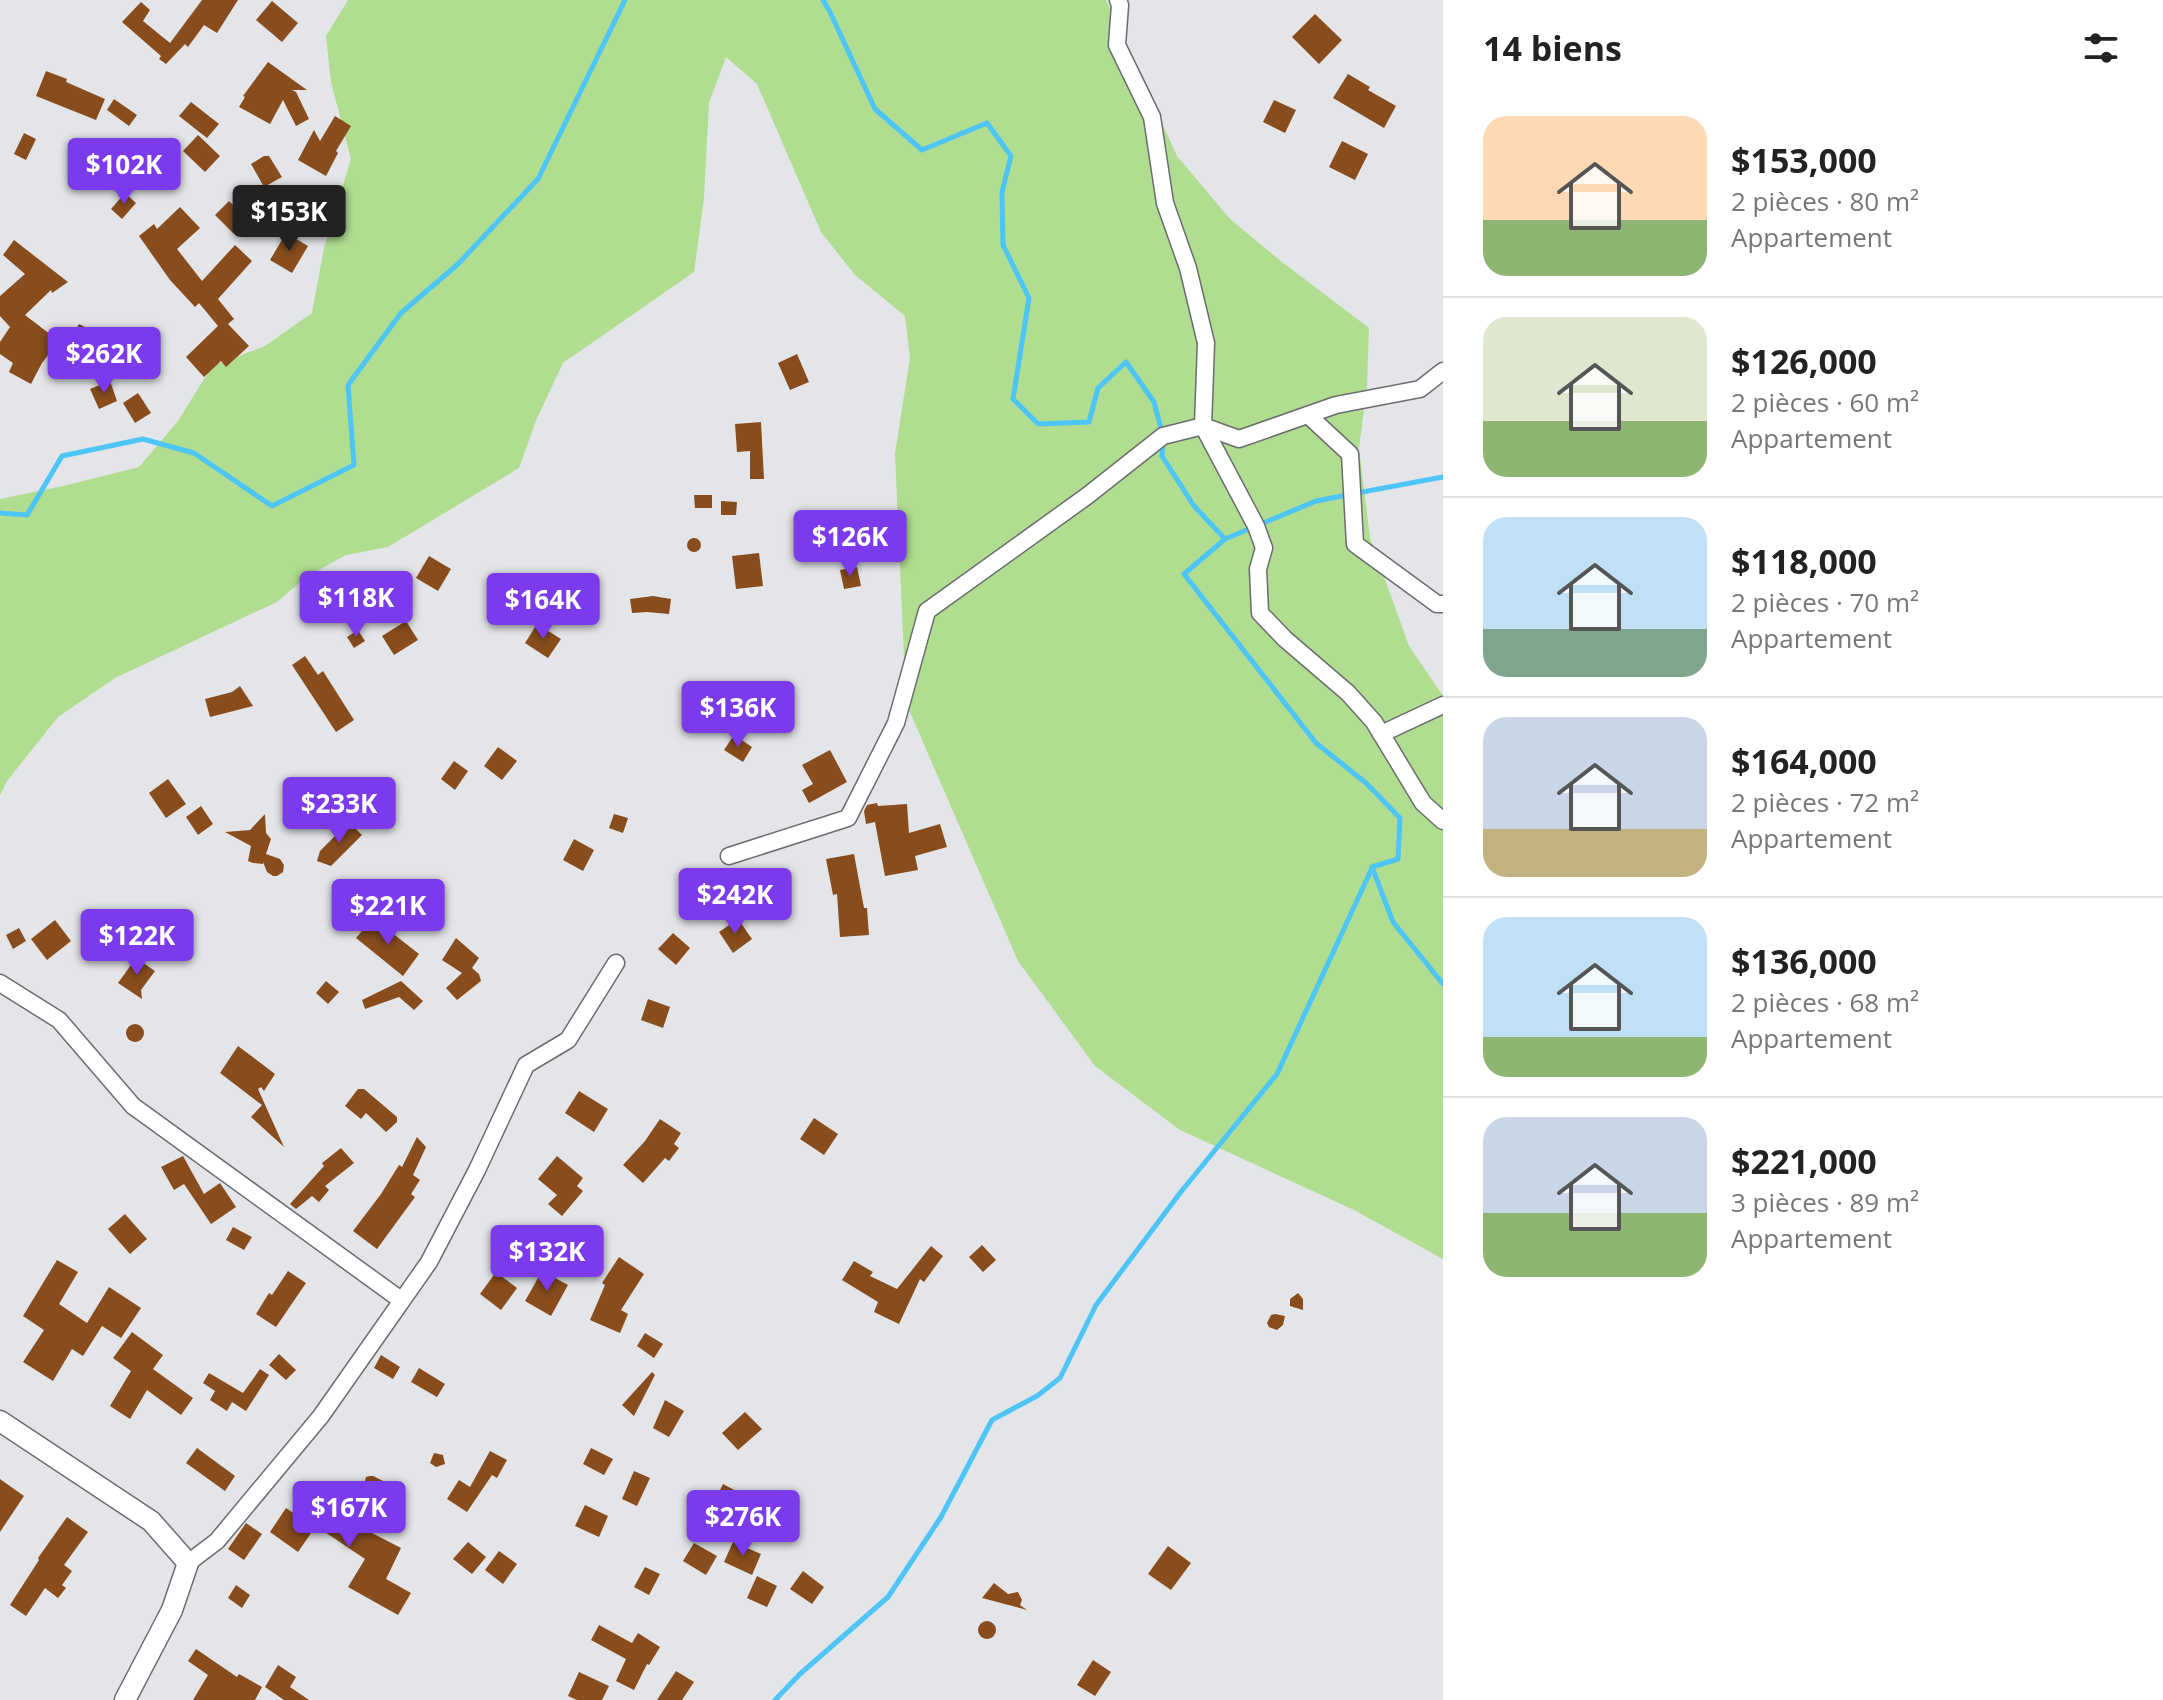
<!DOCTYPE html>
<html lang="fr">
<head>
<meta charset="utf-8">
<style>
  body { margin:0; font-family:"Open Sans",sans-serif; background:#f6f6f6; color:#222; height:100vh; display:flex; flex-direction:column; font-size:30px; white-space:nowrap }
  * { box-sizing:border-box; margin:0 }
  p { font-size:26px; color:#767676 }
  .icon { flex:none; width:44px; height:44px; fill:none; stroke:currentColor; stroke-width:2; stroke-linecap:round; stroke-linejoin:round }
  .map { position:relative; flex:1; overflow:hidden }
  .details { display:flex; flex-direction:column; background:#fff; width:720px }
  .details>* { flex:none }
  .price { position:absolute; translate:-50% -68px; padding:0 18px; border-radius:8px; background:#7c3aed; color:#fff; font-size:26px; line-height:52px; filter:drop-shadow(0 2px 4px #0008) }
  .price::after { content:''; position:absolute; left:50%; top:48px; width:24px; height:18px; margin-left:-12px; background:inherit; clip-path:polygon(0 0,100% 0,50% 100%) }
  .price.selected { background:#222; color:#fff }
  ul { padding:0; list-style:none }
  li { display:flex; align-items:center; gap:24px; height:200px; padding:0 40px }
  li+li { border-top:2px solid #e0e0e0 }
  li span { display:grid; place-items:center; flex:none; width:224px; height:160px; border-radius:24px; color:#555 }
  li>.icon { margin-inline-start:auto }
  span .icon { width:96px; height:96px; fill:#fffc; stroke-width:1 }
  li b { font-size:34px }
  h2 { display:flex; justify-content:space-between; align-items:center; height:96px; padding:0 40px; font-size:34px }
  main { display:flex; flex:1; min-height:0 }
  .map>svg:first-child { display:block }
  .green { fill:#b0dd90 }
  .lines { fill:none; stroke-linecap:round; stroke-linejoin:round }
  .stream { stroke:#4dc5f7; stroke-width:5 }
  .building { fill:#894d1d }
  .minor-casing { stroke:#6b6c6f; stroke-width:19 }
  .tertiary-casing { stroke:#6b6c6f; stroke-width:23 }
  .minor { stroke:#fff; stroke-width:16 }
  .tertiary { stroke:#fff; stroke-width:20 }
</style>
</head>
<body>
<main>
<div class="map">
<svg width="1443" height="1700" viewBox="0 0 1443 1700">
  <rect width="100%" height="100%" fill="#e3e5e8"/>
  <path class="green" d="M348,0H1106L1177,156L1230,219L1282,262L1369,328L1367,386L1359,448L1370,538L1409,646L1443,696V1259L1354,1210L1180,1130L1095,1066L1018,961L906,703L895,453L910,358L905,316L855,275L821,232L757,84L726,57L709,103L704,198L694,272L563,363L537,418L519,468L388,547L346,555L306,577L277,602L115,678L58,717L7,781L0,795V499L63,486L139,467L178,421L212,366L265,346L312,313L324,248L351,159L331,82L326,36Z"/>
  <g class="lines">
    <g class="stream">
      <path d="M823,0L830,12L875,109L922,150L987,123L1011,156L1002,192L1003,245L1029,298L1013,399L1038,424L1089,422L1098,388L1126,362L1154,402L1162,432"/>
      <path d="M1163,442L1162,456L1194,506L1225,539L1184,574L1316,743L1366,783L1400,818L1398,859L1372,867L1393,922L1443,984"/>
      <path d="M1357,493L1443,477"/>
      <path d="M0,513L27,515L62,456L143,439L194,453L272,506L354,465L348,385L401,313L457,265L538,179L625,0"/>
      <path d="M1225,539L1316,501L1347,495"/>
      <path d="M775,1700L800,1674L888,1597L941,1517L992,1420L1037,1396L1060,1378L1096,1305L1180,1193L1277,1074L1372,868"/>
    </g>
  </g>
  <g class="building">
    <path d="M202,0H238L217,33L204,25L188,47L185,44L166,64L159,59L161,56L122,22L141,2L150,10L143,21L170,43Z"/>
    <path d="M272,1L298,23L282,42L256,20Z"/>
    <path d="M1315,14L1342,40L1319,64L1292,37Z"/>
    <path d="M268,62L307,90H292L296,92L309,119L296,126L283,100L270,124L239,107L245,97L243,96Z"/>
    <path d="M46,71L67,79L66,82L105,99L96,120L36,96Z"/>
    <path d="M1348,74L1370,87L1368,90L1396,106L1384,128L1333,98Z"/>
    <path d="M114,99L137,115L129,126L107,110Z"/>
    <path d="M1274,100L1296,110L1285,133L1263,122Z"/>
    <path d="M191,102L219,124L207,138L179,116Z"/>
    <path d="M335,116L351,126L336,151L338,153L326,176L298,160L314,130L320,141Z"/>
    <path d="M24,133L36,139L26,160L14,154Z"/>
    <path d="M198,135L220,156L205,172L183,151Z"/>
    <path d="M1342,141L1368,154L1355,180L1329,167Z"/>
    <path d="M264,156H269L282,177L264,187L251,164Z"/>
    <path d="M125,193L136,203L122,219L111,209Z"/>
    <path d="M229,201L248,220L234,234L215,215Z"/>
    <path d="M180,207L200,228L177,249L202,281L235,245L252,261L218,299L234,319L228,324L249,346L226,367L221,361L204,377L186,357L218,326L199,303L195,307L170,280L139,236L154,224L157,229Z"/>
    <path d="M286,233L308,246L292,273L270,260Z"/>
    <path d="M14,240L68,282L52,293L51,290L25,315L59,341L42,363L31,384L9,372L13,363L0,354V342L10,327L0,316V296L25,274L3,255Z"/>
    <path d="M79,324L106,338L92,364L65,350Z"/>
    <path d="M797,354L809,382L790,390L778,363Z"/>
    <path d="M110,381L117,401L99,409L90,389Z"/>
    <path d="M138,393L151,413L135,423L123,403Z"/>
    <path d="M761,422L764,479H750V451L737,452L735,424Z"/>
    <path d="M694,495H712V508H695Z"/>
    <path d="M721,501L737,502L736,515H721Z"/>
    <circle cx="694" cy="545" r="7"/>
    <path d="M759,553L763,586L736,589L732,556Z"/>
    <path d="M429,556L451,569L438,591L416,578Z"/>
    <path d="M857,567L861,586L844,589L840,570Z"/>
    <path d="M332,589L341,605L321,616L312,601Z"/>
    <path d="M653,596L671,599L669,614L647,612L632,613L630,599Z"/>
    <path d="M406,621L418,640L394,655L382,636Z"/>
    <path d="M537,624L561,639L548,658L525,643Z"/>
    <path d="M358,630L365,641L354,648L347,637Z"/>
    <path d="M305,656L318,675L323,671L354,720L336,732L292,665Z"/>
    <path d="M757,682L759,698L745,700L743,684Z"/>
    <path d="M240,686L253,706L210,717L205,699L232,692Z"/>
    <path d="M734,735L752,747L743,762L724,750Z"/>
    <path d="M498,747L517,761L502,780L484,766Z"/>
    <path d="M830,750L847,782L809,803L802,790L813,784L802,765Z"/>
    <path d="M454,761L468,771L455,790L441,779Z"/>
    <path d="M168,779L186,804L166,818L149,793Z"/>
    <path d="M877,803L878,806L907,804L909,833L940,824L947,847L915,856L918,870L885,876L875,822L866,824L864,811L867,805Z"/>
    <path d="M201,806L213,824L198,835L186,817Z"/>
    <path d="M265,814L266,833L271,839L266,854L280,859L284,865L283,872L277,876H273L267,872L263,862V864L253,863L248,861L251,846L225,832L250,830Z"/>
    <path d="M614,814L628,818L623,833L609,828Z"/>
    <path d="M349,822L362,835L331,866L317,861L320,851Z"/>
    <path d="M574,839L594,850L583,871L563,860Z"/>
    <path d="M854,854L864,908H867L869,935L840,937L837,894L833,895L826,859Z"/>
    <path d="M373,918L419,954L403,976L356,938Z"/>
    <path d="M738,919L752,939L733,953L719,932Z"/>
    <path d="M55,920L71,941L47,960L31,939Z"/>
    <path d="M19,928L26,941L13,949L6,935Z"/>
    <path d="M673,933L690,948L676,965L658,949Z"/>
    <path d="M456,938L479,958L472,968L479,974L481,981L457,1000L446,988L462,973L442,960Z"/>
    <path d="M136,958L155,971L141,990L142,999L118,983Z"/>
    <path d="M326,981L339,992L328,1004L316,993Z"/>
    <path d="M401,981L423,1001L414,1010L399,997L365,1009L362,1000Z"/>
    <path d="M648,999L670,1007L663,1028L641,1020Z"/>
    <circle cx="135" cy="1033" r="9"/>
    <path d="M238,1046L275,1074L264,1091L261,1087L258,1089L284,1147L251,1117L262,1105L220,1073Z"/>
    <path d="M358,1089H364L397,1117V1122L386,1132L366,1113L361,1119L345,1106Z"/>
    <path d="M579,1091L608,1109L594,1132L565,1113Z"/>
    <path d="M814,1118L838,1134L824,1155L800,1139Z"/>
    <path d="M660,1119L681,1133L674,1144L679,1148L669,1161L665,1158L643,1183L623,1165L645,1141Z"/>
    <path d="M417,1137L426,1147L413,1175L420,1180L411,1194L415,1197L377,1249L353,1231L381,1194L399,1165L402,1167Z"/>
    <path d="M341,1148L354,1163L325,1186L329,1190L319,1202L312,1196L296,1209L290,1204L324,1166L322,1163Z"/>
    <path d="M183,1156L204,1194L220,1183L236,1207L211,1224L184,1184L174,1190L161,1167Z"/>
    <path d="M557,1156L583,1178L577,1186L583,1191L562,1216L548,1204L557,1195L538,1179Z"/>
    <path d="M125,1214L147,1239L130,1254L108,1229Z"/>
    <path d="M233,1227L252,1237L244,1250L226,1240Z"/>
    <path d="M982,1245L996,1260L983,1272L969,1257Z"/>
    <path d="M931,1246L943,1256L924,1282L920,1279L899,1324L874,1312L878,1302L842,1280L854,1261L873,1272L870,1276L897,1289Z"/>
    <path d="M619,1257L644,1274L621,1310L628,1314L620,1333L590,1320L605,1285L602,1283Z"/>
    <path d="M57,1260L78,1272L59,1304L87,1323L109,1287L141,1308L121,1338L102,1326L83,1356L72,1349L53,1381L23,1362L44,1330L23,1316Z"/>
    <path d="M288,1271L306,1283L276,1327L256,1314L269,1293L272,1295Z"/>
    <path d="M542,1271L568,1285L551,1316L525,1301Z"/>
    <path d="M496,1272L517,1288L501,1310L480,1294Z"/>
    <path d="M1298,1293L1303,1299V1310L1290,1306V1299Z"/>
    <path d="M1275,1314L1285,1316L1283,1325L1277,1330L1269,1327L1267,1323L1271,1315Z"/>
    <path d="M132,1332L163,1355L153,1369L193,1398L181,1415L147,1390L130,1419L110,1406L131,1371L113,1358Z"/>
    <path d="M645,1333L663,1344L654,1358L637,1346Z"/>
    <path d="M279,1354L296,1370L286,1380L269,1365Z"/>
    <path d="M381,1355L400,1367L393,1379L374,1368Z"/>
    <path d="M419,1368L445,1384L437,1397L411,1382Z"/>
    <path d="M260,1369L269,1375L246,1411L232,1402L227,1411L210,1400L215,1391L203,1383L209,1373L243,1393Z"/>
    <path d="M652,1372L655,1375L634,1416L622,1405Z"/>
    <path d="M665,1400L684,1411L669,1437L653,1428Z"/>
    <path d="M745,1412L762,1429L738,1450L722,1433Z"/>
    <path d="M197,1448L235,1476L225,1491L186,1463Z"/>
    <path d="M591,1448L613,1459L604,1475L583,1464Z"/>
    <path d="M490,1451L507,1460L497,1478L492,1475L467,1512L447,1499L459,1480L470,1487Z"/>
    <path d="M434,1453L443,1455L445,1464L436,1467L430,1463Z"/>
    <path d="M634,1471L650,1478L637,1506L622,1499Z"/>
    <path d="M370,1476H373L383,1481L370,1490L364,1485L366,1477Z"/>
    <path d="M0,1479L24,1496L0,1532Z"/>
    <path d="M723,1484L755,1501L742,1526L711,1509Z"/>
    <path d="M318,1494L373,1531L372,1533L401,1548L386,1579L411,1593L398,1615L348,1587L365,1559L316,1526L298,1552L270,1532L286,1508L302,1519Z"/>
    <path d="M585,1505L608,1516L599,1537L575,1526Z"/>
    <path d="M67,1517L88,1532L64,1565L72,1571L62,1585L66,1588L58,1598L45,1588L26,1616L10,1605L39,1560L38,1558Z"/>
    <path d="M246,1523L262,1534L244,1560L228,1549Z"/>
    <path d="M468,1542L486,1557L472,1574L453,1559Z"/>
    <path d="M733,1542L761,1554L752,1575L724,1562Z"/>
    <path d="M694,1543L717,1556L706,1575L683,1561Z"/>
    <path d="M1168,1546L1191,1563L1171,1590L1148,1574Z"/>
    <path d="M499,1551L517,1564L503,1584L485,1570Z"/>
    <path d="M645,1567L660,1574L649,1595L634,1587Z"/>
    <path d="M803,1571L824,1587L812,1604L790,1589Z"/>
    <path d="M757,1576L777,1586L767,1607L747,1598Z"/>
    <path d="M994,1583L1008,1594L1018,1592L1022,1600L1020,1605L1027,1610L982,1598Z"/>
    <path d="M236,1585L250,1595L242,1608L228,1598Z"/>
    <circle cx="987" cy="1630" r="9"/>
    <path d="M599,1625L632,1643L638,1633L660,1647L649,1665L647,1664L634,1690L616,1681L626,1659L591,1640Z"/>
    <path d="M196,1649L237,1677L239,1674L262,1687L255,1700H193L208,1675L188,1661Z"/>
    <path d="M1093,1660L1111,1672L1095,1696L1077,1685Z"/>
    <path d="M278,1665L296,1677L290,1687L309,1700H284L265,1687Z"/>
    <path d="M676,1671L694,1682L682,1700H657Z"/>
    <path d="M579,1672L609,1686L602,1700H577L568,1696Z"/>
  </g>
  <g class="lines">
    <g class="minor-casing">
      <g id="minor">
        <path d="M1118,0L1120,5L1117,45L1152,117L1165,203L1188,268L1206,343L1203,426L1256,526L1264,548L1258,569L1260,613L1285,639L1348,693L1374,722L1423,803L1443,821"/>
        <path d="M1308,415L1350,454L1355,544L1437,604H1443"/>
        <path d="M1381,734L1443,705"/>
        <path d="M729,856L848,818L896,723L927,611L1087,496L1163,436L1203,426L1239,439L1336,405L1420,389L1443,371"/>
        <path d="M0,983L59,1020L133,1106L401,1300"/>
        <path d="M188,1563L217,1541L321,1416L429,1262L477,1170L526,1065L568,1040L616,963"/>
      </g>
    </g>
    <g class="tertiary-casing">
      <path id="tertiary" d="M0,1421L151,1521L188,1563L172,1610L125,1700"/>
    </g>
    <use href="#minor" class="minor"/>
    <use href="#tertiary" class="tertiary"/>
  </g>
</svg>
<b class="price" style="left:124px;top:206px">$102K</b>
<b class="price selected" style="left:289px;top:253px">$153K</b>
<b class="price" style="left:104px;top:395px">$262K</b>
<b class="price" style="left:850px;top:578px">$126K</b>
<b class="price" style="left:356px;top:639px">$118K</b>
<b class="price" style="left:543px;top:641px">$164K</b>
<b class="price" style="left:738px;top:749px">$136K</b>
<b class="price" style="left:339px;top:845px">$233K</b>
<b class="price" style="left:735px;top:936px">$242K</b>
<b class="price" style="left:388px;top:947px">$221K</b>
<b class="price" style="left:137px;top:977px">$122K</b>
<b class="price" style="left:547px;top:1293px">$132K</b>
<b class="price" style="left:349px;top:1549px">$167K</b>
<b class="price" style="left:743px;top:1558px">$276K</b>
</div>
<section class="details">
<h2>14 biens<svg class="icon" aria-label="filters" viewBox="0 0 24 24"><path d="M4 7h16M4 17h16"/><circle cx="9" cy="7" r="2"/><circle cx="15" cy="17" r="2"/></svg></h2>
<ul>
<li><span style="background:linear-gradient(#ffd9b3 65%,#8fb573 0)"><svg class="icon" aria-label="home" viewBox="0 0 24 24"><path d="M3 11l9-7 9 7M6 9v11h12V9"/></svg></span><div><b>$153,000</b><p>2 pièces · 80 m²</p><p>Appartement</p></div></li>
<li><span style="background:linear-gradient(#dfe7d0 65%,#8fb573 0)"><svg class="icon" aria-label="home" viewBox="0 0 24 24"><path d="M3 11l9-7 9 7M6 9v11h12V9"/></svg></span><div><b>$126,000</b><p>2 pièces · 60 m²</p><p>Appartement</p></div></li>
<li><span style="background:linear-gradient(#bfe0f5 70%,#7fa58c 0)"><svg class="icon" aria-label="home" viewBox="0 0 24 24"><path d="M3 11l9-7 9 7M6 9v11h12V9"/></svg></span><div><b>$118,000</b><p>2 pièces · 70 m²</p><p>Appartement</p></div></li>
<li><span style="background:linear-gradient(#c9d6e8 70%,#c2b280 0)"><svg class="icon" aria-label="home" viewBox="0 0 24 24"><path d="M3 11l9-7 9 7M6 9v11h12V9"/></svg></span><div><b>$164,000</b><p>2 pièces · 72 m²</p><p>Appartement</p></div></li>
<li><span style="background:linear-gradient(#bfe0f5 75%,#8fb573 0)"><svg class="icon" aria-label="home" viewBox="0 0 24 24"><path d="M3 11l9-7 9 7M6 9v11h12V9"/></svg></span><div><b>$136,000</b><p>2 pièces · 68 m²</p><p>Appartement</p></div></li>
<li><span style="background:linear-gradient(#c9d6e8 60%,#8fb573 0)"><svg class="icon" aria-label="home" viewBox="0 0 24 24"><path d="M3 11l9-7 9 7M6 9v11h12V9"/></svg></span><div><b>$221,000</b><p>3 pièces · 89 m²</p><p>Appartement</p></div></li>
</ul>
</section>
</main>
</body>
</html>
